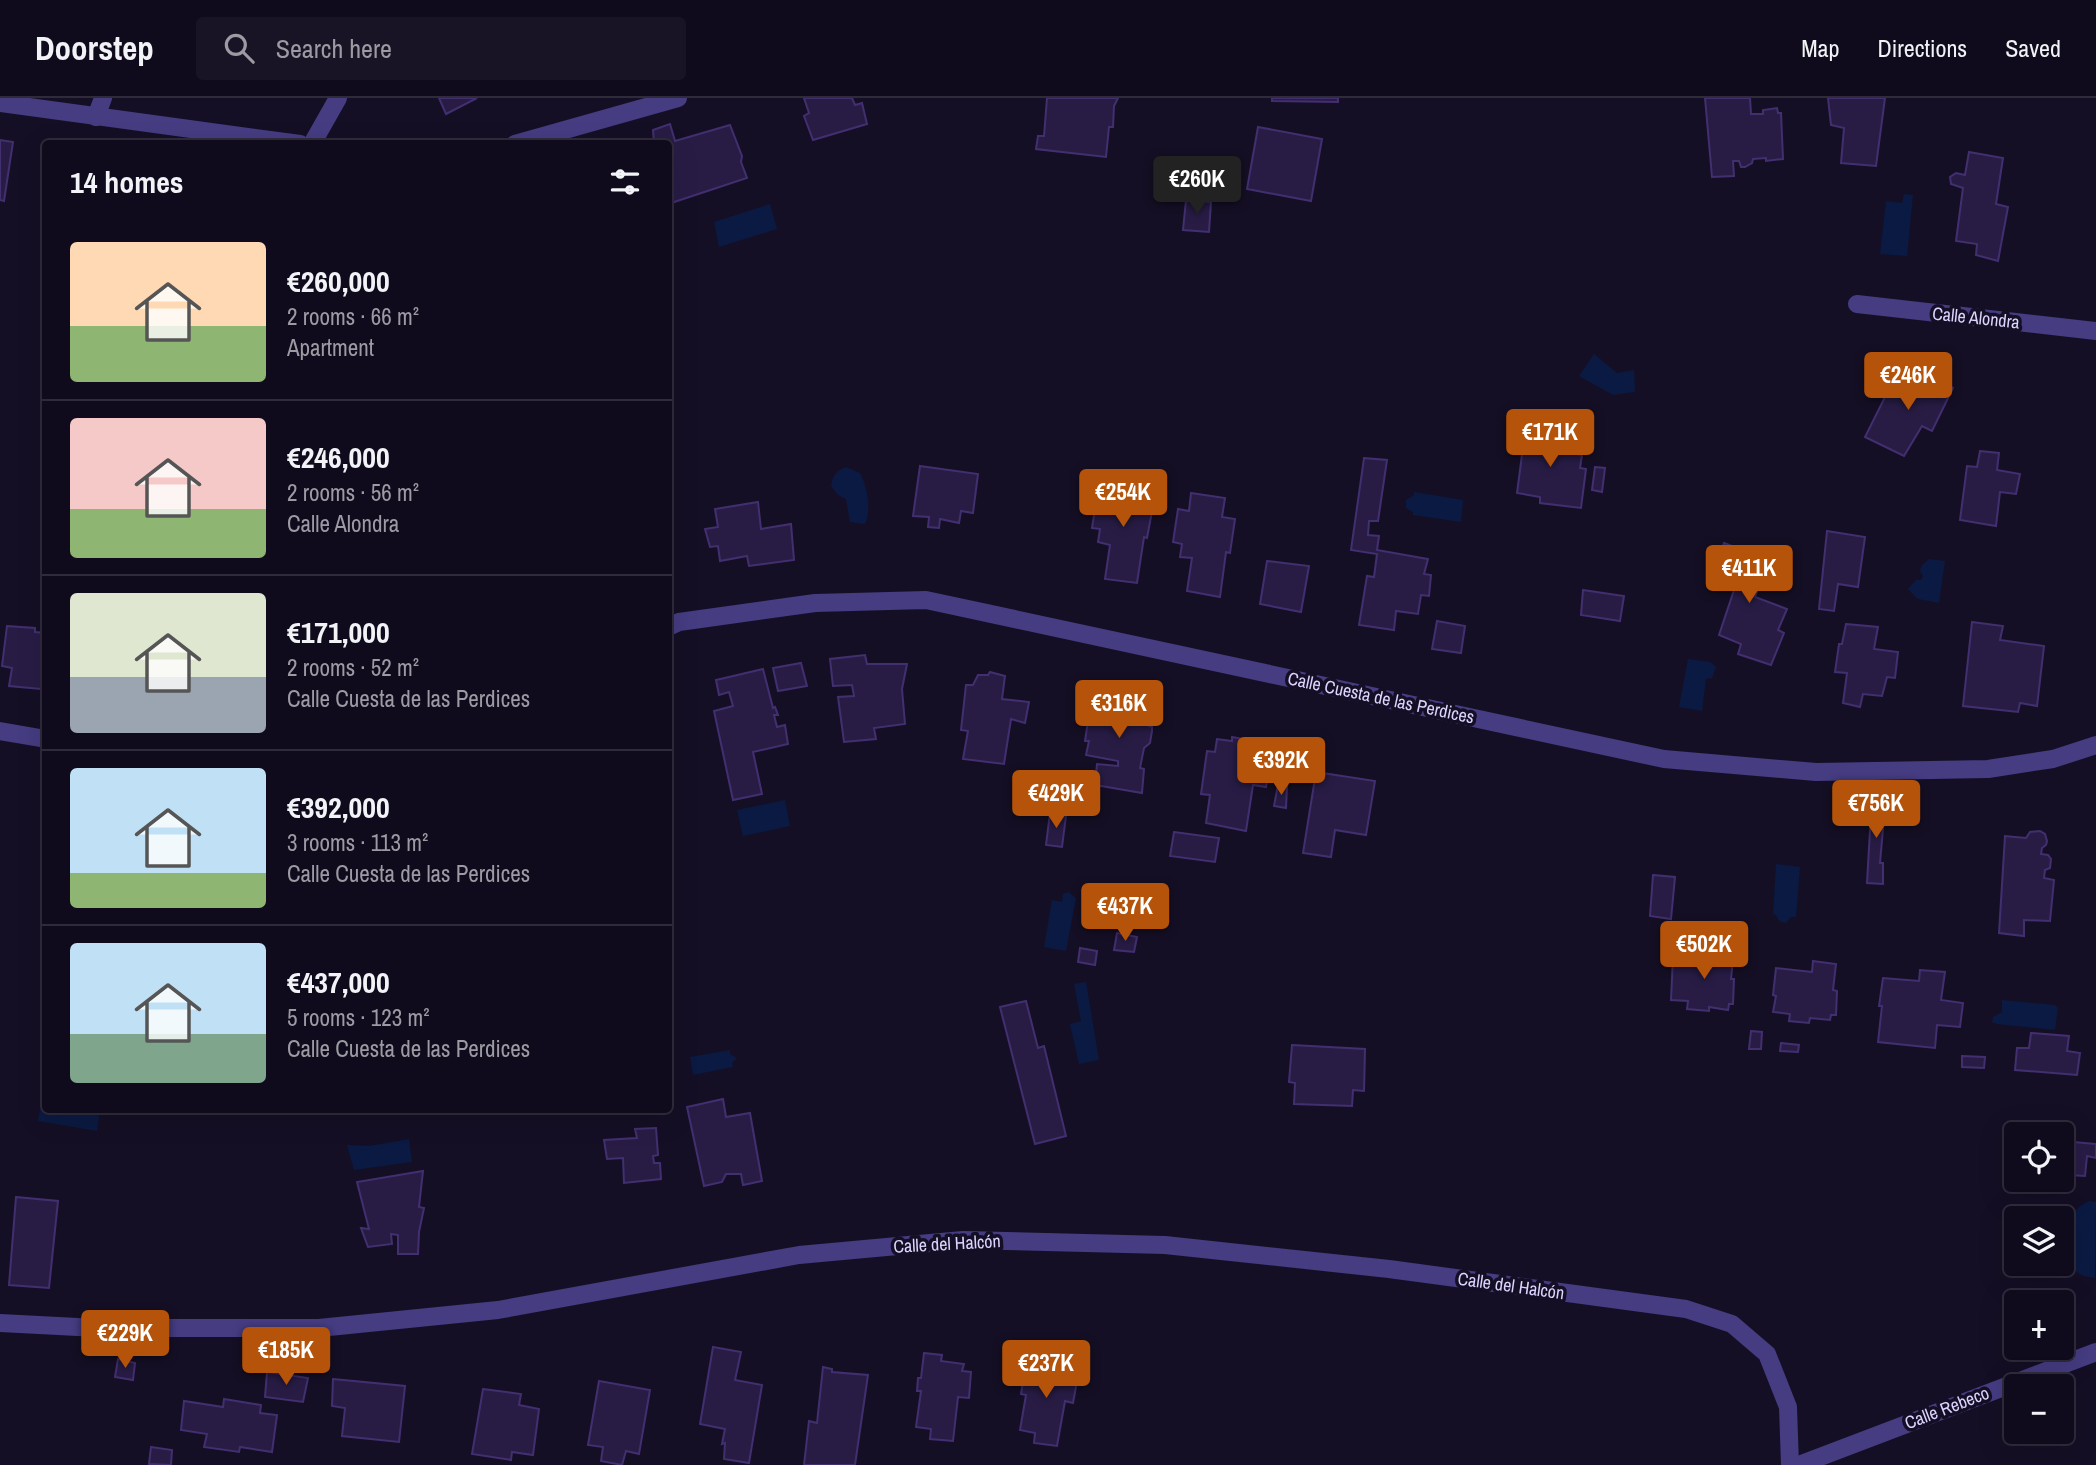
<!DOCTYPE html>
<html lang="en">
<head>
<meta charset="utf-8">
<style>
  body { margin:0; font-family:"Archivo Narrow",sans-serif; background:#191425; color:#f1f3f6; height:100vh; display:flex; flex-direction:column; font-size:26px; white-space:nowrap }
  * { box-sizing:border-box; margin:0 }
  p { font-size:23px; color:#9c9ba3 }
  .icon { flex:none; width:38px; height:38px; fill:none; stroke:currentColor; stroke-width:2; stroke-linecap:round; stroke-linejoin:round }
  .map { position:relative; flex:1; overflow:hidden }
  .panel { position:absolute; left:42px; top:42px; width:630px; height:973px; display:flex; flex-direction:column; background:#100b1c; border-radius:7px; box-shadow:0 7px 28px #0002,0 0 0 2px #302b3b }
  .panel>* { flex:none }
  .controls { position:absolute; left:2004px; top:1024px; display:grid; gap:14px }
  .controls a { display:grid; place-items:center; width:70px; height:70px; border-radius:7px; background:#100b1c; box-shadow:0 7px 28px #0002,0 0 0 2px #302b3b; font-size:35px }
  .price { position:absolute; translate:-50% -60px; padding:0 16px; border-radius:7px; background:#b45309; color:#fff; font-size:23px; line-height:46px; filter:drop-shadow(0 2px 4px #0008) }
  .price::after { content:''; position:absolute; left:50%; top:42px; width:21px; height:16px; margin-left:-10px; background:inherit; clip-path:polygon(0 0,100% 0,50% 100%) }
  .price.selected { background:#222; color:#fff }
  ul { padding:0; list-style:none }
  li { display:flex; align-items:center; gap:21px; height:175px; padding:0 28px }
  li+li { border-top:2px solid #302b3b }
  li span { display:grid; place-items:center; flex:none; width:196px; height:140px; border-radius:7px; color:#555 }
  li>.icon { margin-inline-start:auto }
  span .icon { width:84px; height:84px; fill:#fffc; stroke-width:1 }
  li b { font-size:30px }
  h2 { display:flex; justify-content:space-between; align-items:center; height:84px; padding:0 28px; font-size:30px }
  header { display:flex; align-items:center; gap:42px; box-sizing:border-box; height:98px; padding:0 35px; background:#100b1c; border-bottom:2px solid #302b3b }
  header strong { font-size:33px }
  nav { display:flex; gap:38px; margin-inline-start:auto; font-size:24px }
  .search { width:490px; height:63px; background:#191425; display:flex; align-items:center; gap:18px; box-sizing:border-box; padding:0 24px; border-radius:7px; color:#9c9ba3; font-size:26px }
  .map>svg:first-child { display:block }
  .water { fill:#0b1a42 }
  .building { fill:#281c45; stroke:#422f70; stroke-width:2 }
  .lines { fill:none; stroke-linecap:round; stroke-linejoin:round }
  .minor { stroke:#453c82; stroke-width:18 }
  .labels { text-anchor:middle; stroke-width:7; stroke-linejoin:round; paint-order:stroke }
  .street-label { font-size:18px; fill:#ddd4fe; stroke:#150f25 }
</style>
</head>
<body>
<header>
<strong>Doorstep</strong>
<div class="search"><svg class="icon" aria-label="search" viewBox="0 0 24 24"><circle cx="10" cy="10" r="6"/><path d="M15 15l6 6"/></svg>Search here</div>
<nav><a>Map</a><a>Directions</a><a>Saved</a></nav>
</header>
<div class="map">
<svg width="2096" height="1367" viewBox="0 0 2096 1367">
  <rect width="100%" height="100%" fill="#150f25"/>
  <g class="water">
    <path d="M1904,96L1913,97L1907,158L1880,156L1886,103L1902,105Z"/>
    <path d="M770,106L777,131L719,149L714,124Z"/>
    <path d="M1594,256L1617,275L1634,272L1635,294L1613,297L1579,278Z"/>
    <path d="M846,369L860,375C867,388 872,413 865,426L850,424L846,401L838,397L831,388C833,377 836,373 846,369Z"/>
    <path d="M1414,394L1463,402L1461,424L1413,417V414L1406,410V402L1414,397Z"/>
    <path d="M1929,461L1945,463L1939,505L1918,501L1908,491L1916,482H1921L1923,478L1920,473L1922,467Z"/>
    <path d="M1688,561L1710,564L1716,569L1712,580L1706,581L1702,613L1679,609Z"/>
    <path d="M785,702L790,728L743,738L737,712Z"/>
    <path d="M1776,766L1800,769L1796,819H1791L1786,825L1779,823L1776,817L1773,816Z"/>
    <path d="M1068,794L1076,800L1066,853L1044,849L1052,802L1062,804L1063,796Z"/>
    <path d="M1086,884L1099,962L1079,966L1070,926L1081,923L1074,886Z"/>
    <path d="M2002,902L2055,907L2058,910L2055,932L1997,926L1992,924L1993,919L2002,914Z"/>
    <path d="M730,952V956L737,960L732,965L733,969L693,977L690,959Z"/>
    <path d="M43,995H45L46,1012H100L97,1033L38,1023Z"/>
    <path d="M409,1041L412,1064L354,1072L347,1047L369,1048Z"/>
    <path d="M2089,1103L2096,1104L2095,1180C2087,1179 2080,1178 2075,1172C2064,1158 2068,1121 2079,1109C2082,1106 2086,1105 2089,1103Z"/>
  </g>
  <g class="building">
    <path d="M439,0H477L446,16Z"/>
    <path d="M804,0H852L855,7L862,5L867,26L813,42L804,18L809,15Z"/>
    <path d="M1047,0H1118L1114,8L1113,29H1109L1106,59L1036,51L1038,38H1044Z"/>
    <path d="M1272,0H1338V4L1272,3Z"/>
    <path d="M1705,0H1750L1751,16H1763V12L1777,10L1778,15H1781L1783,61L1766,63V60L1753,61L1752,65L1745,69H1741L1739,63H1733L1734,78L1712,79Z"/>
    <path d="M1828,0H1885L1876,68L1841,65L1844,30L1831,27Z"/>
    <path d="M670,26L675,43L730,27L742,58L741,64L747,80L668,106V46H654L653,32Z"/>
    <path d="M1258,29L1322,41L1311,103L1247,91Z"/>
    <path d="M0,42L13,44L4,103L0,102Z"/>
    <path d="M1969,54L2003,60L1996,106L2008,109L1998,163L1976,157L1977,146L1956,143L1963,90L1951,86L1950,79L1956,75L1965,77Z"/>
    <path d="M1186,102L1211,104L1209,134L1183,132Z"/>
    <path d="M1927,274L1953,290L1932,333L1922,328L1904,358L1865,339L1896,277L1919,289Z"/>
    <path d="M1521,329L1568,337L1566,354L1582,357L1580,370L1586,371L1581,410L1540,405V399L1517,395L1523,349L1517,347Z"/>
    <path d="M1980,353L1999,355L1997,372L2020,376L2016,396L2000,394L1996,428L1960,422L1967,368L1977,369Z"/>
    <path d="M1364,360L1387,362L1378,423H1369L1368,437L1379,438L1377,452L1428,461L1424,476L1431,477L1429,498L1421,497L1418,516L1396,513L1394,532L1359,527L1367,478L1374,479L1377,456L1351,452Z"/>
    <path d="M920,368L978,376L973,415L961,413L959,425L940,421L939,430L928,429L929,419L913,418Z"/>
    <path d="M1595,369L1605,370L1602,394L1592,392Z"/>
    <path d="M1112,381L1143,387L1141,405L1153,408L1147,440L1144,439L1137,485L1105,481L1110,447L1098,444L1100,431L1092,430L1097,398L1108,400Z"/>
    <path d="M1191,395L1225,400L1222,419L1235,421L1230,455L1226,454L1220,499L1187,493L1192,460L1180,459L1182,446L1173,444L1178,411L1189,413Z"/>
    <path d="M758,404L761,431L791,426L794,462L749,468L747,458L720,463L718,448L710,449L705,431L718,429L715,411Z"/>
    <path d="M1827,433L1865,439L1858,489L1838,486L1834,513L1819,511Z"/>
    <path d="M1724,445L1769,462L1755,499L1787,511L1778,532L1784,535L1771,567L1738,556L1741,546L1719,537L1734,492L1711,482Z"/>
    <path d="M1267,463L1309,468L1301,514L1260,506Z"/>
    <path d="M1583,492L1624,498L1620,523L1581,517Z"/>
    <path d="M1437,523L1465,528L1461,555L1432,551Z"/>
    <path d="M1972,524L2003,528L2000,542L2044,548L2037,608L2020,605L2018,614L1963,608Z"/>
    <path d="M1846,526L1878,529L1874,551L1898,554L1895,580L1887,579L1882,598L1863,596L1860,609L1843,605L1847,575L1835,574L1839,546H1842Z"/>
    <path d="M7,528L35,530V534L46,535V585L42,584L41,591L9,588L12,570L2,568Z"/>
    <path d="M865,557L867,566H907L902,591L905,626L874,630L876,641L844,644L838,599L854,598L852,587L833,588L830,561Z"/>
    <path d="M801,565L807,588L778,593L773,570Z"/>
    <path d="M763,571L773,610L775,609L778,617H774L777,629L785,627L788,646L753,654L762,696L733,702L714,613L733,608L729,594L719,597L716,582Z"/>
    <path d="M990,574L1005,578L1002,601L1029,604L1025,625L1011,621L1004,666L963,661L968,633L961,632L966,587H973L978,577H988Z"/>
    <path d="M1095,594L1150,604L1147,627L1152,629V633L1150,645L1144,650L1140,670L1144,671L1142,695L1095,687L1097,666L1118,668V663L1086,657L1089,643H1085L1089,616H1092Z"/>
    <path d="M1232,639L1249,642L1245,669L1269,672L1266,689L1253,687L1246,733L1206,725L1210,697L1201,696L1207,653L1215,654L1217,641L1232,643Z"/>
    <path d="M1316,674L1375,683L1366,737L1335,732L1331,759L1303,755Z"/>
    <path d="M1278,687L1287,688L1286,710L1274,708Z"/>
    <path d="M1872,697H1886L1880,765H1883V786L1867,785Z"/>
    <path d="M1050,715L1066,718L1062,749L1046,747Z"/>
    <path d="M2040,733L2045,736L2047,743L2046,747L2042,750L2041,756L2048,757L2051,761L2050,770L2045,772L2044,780L2054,782L2050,823L2024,822V838L1999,835L2005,738L2026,740L2030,734Z"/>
    <path d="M1174,734L1219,740L1215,764L1170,758Z"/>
    <path d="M1653,777L1675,779L1671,821L1650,818Z"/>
    <path d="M1117,835L1137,839L1134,854L1114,852Z"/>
    <path d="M1080,850L1097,853L1095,867L1078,864Z"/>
    <path d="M1711,852L1734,853L1731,881H1734L1733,906H1729L1728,912L1709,909V913L1687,911L1688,903L1671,902L1673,858L1710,862Z"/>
    <path d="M1813,863L1836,866L1833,892L1837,893L1836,917H1831L1830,922L1810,920L1809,925L1789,923L1790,916L1773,914L1776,898L1773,897L1776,870L1812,874Z"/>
    <path d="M1920,872L1945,874L1941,902L1963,905L1960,929L1937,927L1935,950L1878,944L1882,908H1879L1883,880L1919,883Z"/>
    <path d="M1026,903L1038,950L1044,948L1066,1038L1035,1046L1000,909Z"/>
    <path d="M1751,933L1762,934L1761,951H1749Z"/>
    <path d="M2031,935L2069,938L2067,953L2080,955L2077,977L2015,972L2017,950H2029Z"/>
    <path d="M1781,945L1799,947L1798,954L1780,953Z"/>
    <path d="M1292,947L1365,951L1364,993L1353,992L1352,1008L1294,1006L1295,985L1289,984Z"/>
    <path d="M1962,958L1985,959L1984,970L1962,969Z"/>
    <path d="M723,1001L726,1019L750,1015L762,1083L743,1087L741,1076H726L722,1084L704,1088L687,1009Z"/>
    <path d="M656,1030L658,1057L653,1058L654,1065H660L661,1081L624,1085L623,1060L607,1061L604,1042L637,1040L635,1031Z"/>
    <path d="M2073,1044L2096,1046V1060L2087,1058L2085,1078L2069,1077Z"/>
    <path d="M423,1073L419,1109L424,1110L419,1134L418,1156H398V1137L391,1136L392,1146L368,1149L361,1130L369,1131L357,1084Z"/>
    <path d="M16,1099L58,1103L49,1190L9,1187Z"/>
    <path d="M713,1249L741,1254L735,1282L762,1287L749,1365L724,1361L725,1345L722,1346L725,1331L700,1326Z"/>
    <path d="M924,1255L942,1257L941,1263L964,1266L962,1273L971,1274L969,1300L958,1299L953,1343L930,1341L931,1331L916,1329L921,1293H917L918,1280H921Z"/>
    <path d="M1030,1258L1049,1260L1048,1267L1070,1271L1067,1280L1077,1283L1073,1305L1065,1303L1057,1348L1034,1345L1035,1335L1020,1332L1026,1297L1021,1296L1023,1284H1027Z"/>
    <path d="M118,1261L135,1265L133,1282L115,1279Z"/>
    <path d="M823,1269L832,1271V1274L868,1277L855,1367H804L809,1323L817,1325Z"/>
    <path d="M267,1274L308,1280L303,1304L265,1299Z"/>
    <path d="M333,1281L405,1288L399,1344L342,1338L345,1310L332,1308Z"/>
    <path d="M599,1283L650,1292L639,1356L626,1353L622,1367L601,1363L603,1349L588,1347Z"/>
    <path d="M483,1291L521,1296L519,1307L539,1311L533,1357L512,1354L511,1362L472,1356Z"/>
    <path d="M224,1301L261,1307L260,1315L277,1317L272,1354L240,1349L239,1354L204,1349L207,1336L181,1332L184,1303L223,1309Z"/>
    <path d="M151,1349L172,1352L171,1367L149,1366Z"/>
  </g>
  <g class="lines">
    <g class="minor">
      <path d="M0,5L300,46"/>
      <path d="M96,19L103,0"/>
      <path d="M312,46L338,0"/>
      <path d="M515,46L678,0"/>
      <path d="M1857,206L2096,233"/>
      <path d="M668,529L679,524L815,505L926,502L1664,661L1816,674L1988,671L2053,661L2096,647"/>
      <path d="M0,633L46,641"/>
      <path d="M0,1225L97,1230H319L498,1212L799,1157L963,1142L1165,1147L1389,1171L1686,1211L1732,1226L1767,1256L1788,1309L1790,1367"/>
      <path d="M1799,1367L2096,1254"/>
    </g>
  </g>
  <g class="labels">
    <g class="street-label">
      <text transform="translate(1976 220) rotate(6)" y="6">Calle Alondra</text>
      <text transform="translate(1381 600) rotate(12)" y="6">Calle Cuesta de las Perdices</text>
      <text transform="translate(947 1146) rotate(-3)" y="6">Calle del Halcón</text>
      <text transform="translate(1511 1188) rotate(8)" y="6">Calle del Halcón</text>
      <text transform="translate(1947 1310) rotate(-21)" y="6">Calle Rebeco</text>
    </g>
  </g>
</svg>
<div class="controls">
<a><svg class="icon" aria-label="locate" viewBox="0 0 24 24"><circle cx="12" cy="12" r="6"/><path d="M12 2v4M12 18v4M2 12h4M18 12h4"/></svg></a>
<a><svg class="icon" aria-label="layers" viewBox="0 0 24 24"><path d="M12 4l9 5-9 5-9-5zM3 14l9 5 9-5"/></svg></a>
<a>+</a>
<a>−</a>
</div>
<b class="price selected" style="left:1197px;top:118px">€260K</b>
<b class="price" style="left:1908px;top:314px">€246K</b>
<b class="price" style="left:1550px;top:371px">€171K</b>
<b class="price" style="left:1123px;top:431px">€254K</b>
<b class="price" style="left:1749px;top:507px">€411K</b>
<b class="price" style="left:1119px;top:642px">€316K</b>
<b class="price" style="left:1281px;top:699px">€392K</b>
<b class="price" style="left:1056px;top:732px">€429K</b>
<b class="price" style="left:1876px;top:742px">€756K</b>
<b class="price" style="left:1125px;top:845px">€437K</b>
<b class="price" style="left:1704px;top:883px">€502K</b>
<b class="price" style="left:125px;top:1272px">€229K</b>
<b class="price" style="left:286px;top:1289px">€185K</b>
<b class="price" style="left:1046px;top:1302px">€237K</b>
<section class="panel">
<h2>14 homes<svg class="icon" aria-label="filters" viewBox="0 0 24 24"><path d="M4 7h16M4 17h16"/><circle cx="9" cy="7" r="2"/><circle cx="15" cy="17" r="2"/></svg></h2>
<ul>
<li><span style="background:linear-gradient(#ffd9b3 60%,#8fb573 0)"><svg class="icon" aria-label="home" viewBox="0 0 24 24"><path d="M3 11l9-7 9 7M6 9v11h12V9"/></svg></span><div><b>€260,000</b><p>2 rooms · 66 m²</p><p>Apartment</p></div></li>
<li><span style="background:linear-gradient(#f6c9c9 65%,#8fb573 0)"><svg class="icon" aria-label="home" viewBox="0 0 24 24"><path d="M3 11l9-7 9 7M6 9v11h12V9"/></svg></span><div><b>€246,000</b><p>2 rooms · 56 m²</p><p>Calle Alondra</p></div></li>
<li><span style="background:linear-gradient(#dfe7d0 60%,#9aa5b1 0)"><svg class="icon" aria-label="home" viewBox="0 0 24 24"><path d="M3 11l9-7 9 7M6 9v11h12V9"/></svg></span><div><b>€171,000</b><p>2 rooms · 52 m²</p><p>Calle Cuesta de las Perdices</p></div></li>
<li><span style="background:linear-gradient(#bfe0f5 75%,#8fb573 0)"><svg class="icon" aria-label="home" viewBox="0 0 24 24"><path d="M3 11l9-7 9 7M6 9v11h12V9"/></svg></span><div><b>€392,000</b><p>3 rooms · 113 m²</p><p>Calle Cuesta de las Perdices</p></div></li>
<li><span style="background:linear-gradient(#bfe0f5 65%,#7fa58c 0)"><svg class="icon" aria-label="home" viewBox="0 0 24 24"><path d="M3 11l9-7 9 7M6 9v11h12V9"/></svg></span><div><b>€437,000</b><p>5 rooms · 123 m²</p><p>Calle Cuesta de las Perdices</p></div></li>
</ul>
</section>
</div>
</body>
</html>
